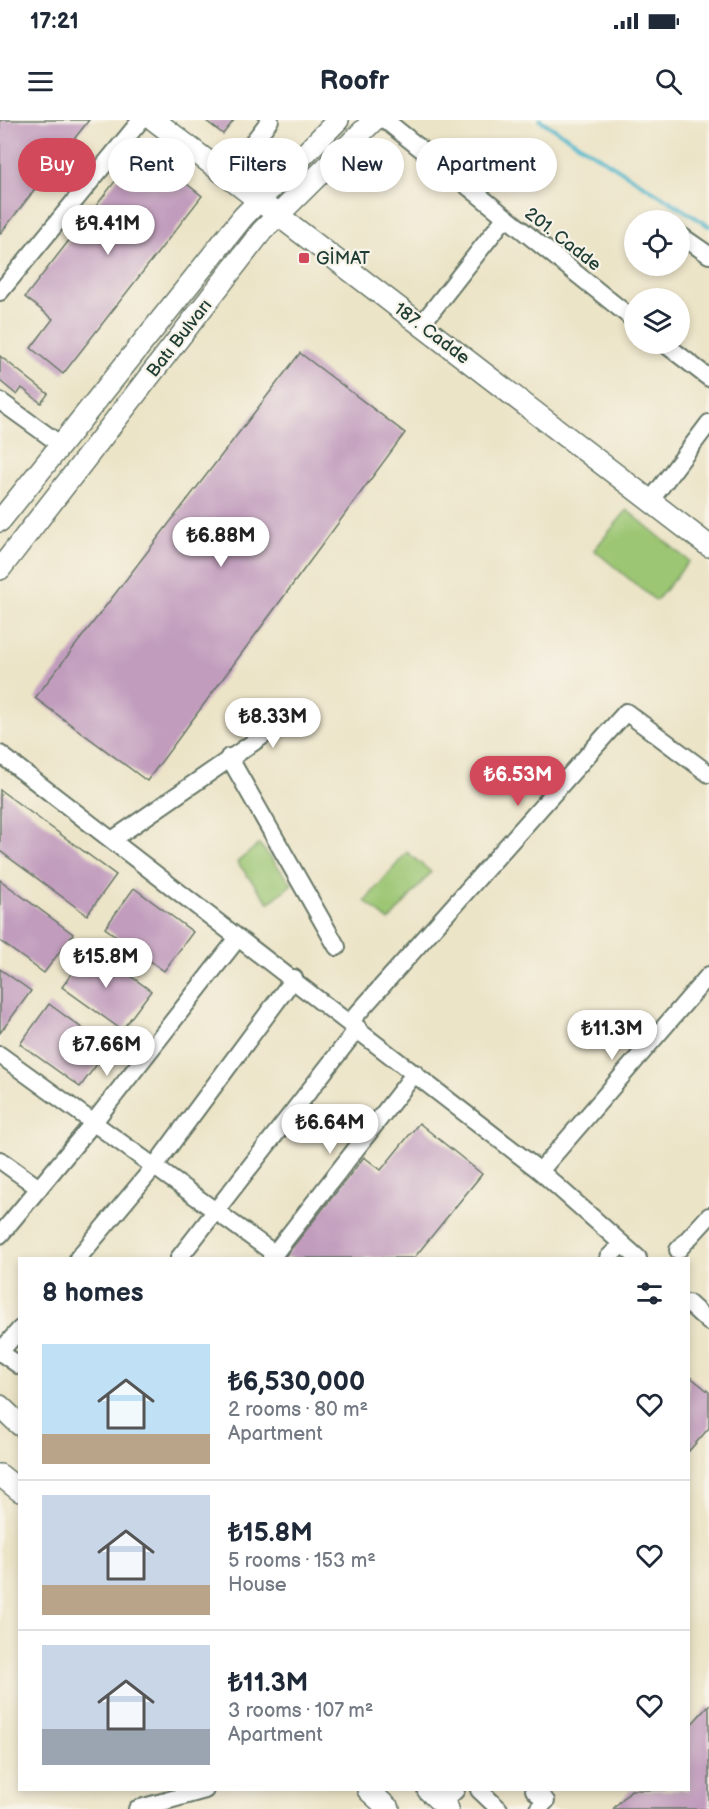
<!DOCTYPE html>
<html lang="en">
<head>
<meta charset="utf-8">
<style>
  body { margin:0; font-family:"Balsamiq Sans",sans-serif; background:#f2f2f3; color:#1f2937; height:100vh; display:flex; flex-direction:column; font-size:22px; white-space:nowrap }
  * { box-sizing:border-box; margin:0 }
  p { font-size:20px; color:#747a83 }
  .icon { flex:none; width:33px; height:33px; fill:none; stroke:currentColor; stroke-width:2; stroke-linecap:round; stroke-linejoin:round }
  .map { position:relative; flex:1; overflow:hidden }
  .side { position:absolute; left:18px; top:1137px; width:672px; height:534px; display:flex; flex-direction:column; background:#fff; border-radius:0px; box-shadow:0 3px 9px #0003 }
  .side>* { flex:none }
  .guide { position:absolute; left:18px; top:18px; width:674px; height:54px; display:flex; gap:12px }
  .fabs { position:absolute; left:624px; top:90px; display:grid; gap:12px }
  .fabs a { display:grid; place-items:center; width:66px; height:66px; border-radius:50%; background:#fff; box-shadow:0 3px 9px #0003; font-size:30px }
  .price { position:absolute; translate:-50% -51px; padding:0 14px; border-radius:21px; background:#fff; color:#222; font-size:20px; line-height:39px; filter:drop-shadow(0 2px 3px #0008) }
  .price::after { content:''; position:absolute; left:50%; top:36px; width:18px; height:14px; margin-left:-9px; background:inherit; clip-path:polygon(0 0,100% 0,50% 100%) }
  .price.on { background:#d1495b; color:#fff }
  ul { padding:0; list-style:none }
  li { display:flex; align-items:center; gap:18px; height:150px; padding:0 24px }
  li+li { border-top:2px solid #e0e1e3 }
  li span { display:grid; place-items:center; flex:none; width:168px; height:120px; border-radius:0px; color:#555 }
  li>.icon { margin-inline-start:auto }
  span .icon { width:72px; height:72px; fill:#fffc; stroke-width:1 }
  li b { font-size:26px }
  h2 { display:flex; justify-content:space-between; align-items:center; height:72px; padding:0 24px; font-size:26px }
  .pill { padding:0 21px; border-radius:27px; background:#fff; box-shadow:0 3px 9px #0003; font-size:21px; line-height:54px }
  .pill.on { background:#d1495b; color:#fff }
  .status { display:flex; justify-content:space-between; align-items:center; height:42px; padding:0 30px; background:#fff; direction:ltr }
  .status svg { height:16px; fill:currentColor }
  header { display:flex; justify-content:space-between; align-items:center; height:78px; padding:0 24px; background:#fff; font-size:27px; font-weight:600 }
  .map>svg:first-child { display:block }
  .green { fill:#9cc673; stroke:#5e8254; stroke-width:1.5 }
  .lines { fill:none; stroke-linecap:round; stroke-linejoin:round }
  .stream { stroke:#4cb5cb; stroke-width:4 }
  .building { fill:#c19cbd }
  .minor-casing { stroke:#677767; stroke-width:20 }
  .major-casing { stroke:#677767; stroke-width:24 }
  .minor { stroke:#fff; stroke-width:16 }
  .major { stroke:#fff; stroke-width:21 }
  .poi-dot { fill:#d1495b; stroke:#f7f3e8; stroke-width:2 }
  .labels { text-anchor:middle; stroke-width:4.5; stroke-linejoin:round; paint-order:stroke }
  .street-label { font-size:18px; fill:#1f3d34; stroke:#f7f3e8 }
  .poi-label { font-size:18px; fill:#1f3d34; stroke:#f7f3e8; text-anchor:start }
</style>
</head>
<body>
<div class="status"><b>17:21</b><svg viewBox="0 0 49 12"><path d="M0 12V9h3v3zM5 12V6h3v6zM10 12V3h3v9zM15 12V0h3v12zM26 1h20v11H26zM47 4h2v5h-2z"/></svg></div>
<header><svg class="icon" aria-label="menu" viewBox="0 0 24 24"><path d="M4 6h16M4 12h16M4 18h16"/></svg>Roofr<svg class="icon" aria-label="search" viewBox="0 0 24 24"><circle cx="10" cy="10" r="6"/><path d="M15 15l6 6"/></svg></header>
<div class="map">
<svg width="709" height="1689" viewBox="0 0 709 1689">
  <rect width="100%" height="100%" fill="#f7f3e8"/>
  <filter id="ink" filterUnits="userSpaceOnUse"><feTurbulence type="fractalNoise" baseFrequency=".0167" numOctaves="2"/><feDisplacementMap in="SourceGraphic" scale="12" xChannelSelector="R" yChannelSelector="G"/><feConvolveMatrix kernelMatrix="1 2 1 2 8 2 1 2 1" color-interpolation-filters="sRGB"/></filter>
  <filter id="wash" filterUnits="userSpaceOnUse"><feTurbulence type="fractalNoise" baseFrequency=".008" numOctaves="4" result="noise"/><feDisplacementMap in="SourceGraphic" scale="24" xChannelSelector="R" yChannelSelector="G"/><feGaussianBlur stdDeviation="1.35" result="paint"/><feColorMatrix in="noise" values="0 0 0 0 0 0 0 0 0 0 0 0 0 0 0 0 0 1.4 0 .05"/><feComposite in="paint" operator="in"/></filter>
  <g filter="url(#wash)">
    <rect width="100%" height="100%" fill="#ece4c7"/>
    <g class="green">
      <path d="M627,390L689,441L656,481L594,430Z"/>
      <path d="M259,724L292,764L269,783L237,742Z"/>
      <path d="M407,732L431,752L389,801L365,781Z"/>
    </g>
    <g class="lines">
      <path class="stream" d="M540,0L709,106"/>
    </g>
    <g id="blocks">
      <g class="building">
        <path d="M0,0H89L0,114Z"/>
        <path d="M205,0H234L223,14Z"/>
        <path d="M141,28L202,76L63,254L31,228L53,199L25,177Z"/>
        <path d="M300,233L405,313L147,661L35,578Z"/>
        <path d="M0,236L48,274L41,283L22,268L17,275L0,261Z"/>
        <path d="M0,670L116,755L87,795L0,731Z"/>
        <path d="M0,760L73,814L44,853L0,821Z"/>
        <path d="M134,768L193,812L164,851L105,808Z"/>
        <path d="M91,827L151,871L122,910L62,867Z"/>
        <path d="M0,849L31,871L0,913Z"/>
        <path d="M49,884L109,928L80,967L20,924Z"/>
        <path d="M419,1003L482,1054L414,1138H284L364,1037L381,1050Z"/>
        <path d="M688,1255L709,1272V1308L688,1332Z"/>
        <path d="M709,1585V1689H613L631,1670H688V1608Z"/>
      </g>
    </g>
  </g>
  <g filter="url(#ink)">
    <use href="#blocks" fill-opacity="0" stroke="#677767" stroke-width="1.5"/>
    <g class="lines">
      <g class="minor-casing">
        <g id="minor">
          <path d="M385,0L634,200"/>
          <path d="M226,57L270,0"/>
          <path d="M680,115L709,135"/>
          <path d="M0,172L141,0"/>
          <path d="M421,205L505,98"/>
          <path d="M665,224L709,258"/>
          <path d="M0,281L61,325"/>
          <path d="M651,380L709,303"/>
          <path d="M0,634L540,1051L638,1138"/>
          <path d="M229,637L337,827"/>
          <path d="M112,720L299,591"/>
          <path d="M350,902L626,592L709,654"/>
          <path d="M0,935L275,1134"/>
          <path d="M0,1040L39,1068"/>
          <path d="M540,1051L709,855"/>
          <path d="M0,1115L93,1003L238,818"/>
          <path d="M678,1130L709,1096"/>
          <path d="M78,1138L154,1047L294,858"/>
          <path d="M179,1138L358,908"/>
          <path d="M271,1138L415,953"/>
          <path d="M608,1138L622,1124"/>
          <path d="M688,1183L709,1202"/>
          <path d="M0,1232L20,1209"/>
          <path d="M0,1232L20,1246"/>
          <path d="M479,1670L499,1689"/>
          <path d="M534,1670L546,1681L538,1689"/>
          <path d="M442,1683L456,1670"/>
          <path d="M137,1689L205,1670"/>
        </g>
      </g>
      <g class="major-casing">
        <g id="major">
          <path d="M154,0L709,426"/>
          <path d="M0,401L243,97L338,0"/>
          <path d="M0,449L262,111L374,0"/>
          <path d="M0,1286L20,1305"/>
          <path d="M0,1355L20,1371"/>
          <path d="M368,1670L389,1689"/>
          <path d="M428,1670L448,1689"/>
        </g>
      </g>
      <use href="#minor" class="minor"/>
      <use href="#major" class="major"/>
    </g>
  </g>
  <rect class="poi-dot" x="298" y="132" width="12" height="12" rx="3"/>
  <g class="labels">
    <g class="street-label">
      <text transform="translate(563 119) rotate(38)" y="6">201. Cadde</text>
      <text transform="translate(432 213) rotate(37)" y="6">187. Cadde</text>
      <text transform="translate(179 218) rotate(-52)" y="6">Batı Bulvarı</text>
    </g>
    <g class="poi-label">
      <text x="316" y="144">GİMAT</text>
    </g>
  </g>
</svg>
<div class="fabs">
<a><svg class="icon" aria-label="locate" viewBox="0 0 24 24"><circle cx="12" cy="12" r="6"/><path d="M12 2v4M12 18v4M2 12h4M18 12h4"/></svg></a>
<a><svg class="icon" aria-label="layers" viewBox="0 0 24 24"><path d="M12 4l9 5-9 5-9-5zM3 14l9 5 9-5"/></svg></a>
</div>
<b class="price" style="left:108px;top:136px">₺9.41M</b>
<b class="price" style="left:221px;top:448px">₺6.88M</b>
<b class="price" style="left:273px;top:629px">₺8.33M</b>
<b class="price on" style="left:518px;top:687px">₺6.53M</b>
<b class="price" style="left:106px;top:869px">₺15.8M</b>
<b class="price" style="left:612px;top:941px">₺11.3M</b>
<b class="price" style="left:107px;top:957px">₺7.66M</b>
<b class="price" style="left:330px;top:1035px">₺6.64M</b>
<div class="guide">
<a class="pill on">Buy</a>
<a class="pill">Rent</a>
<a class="pill">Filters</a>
<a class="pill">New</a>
<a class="pill">Apartment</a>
</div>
<section class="side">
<h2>8 homes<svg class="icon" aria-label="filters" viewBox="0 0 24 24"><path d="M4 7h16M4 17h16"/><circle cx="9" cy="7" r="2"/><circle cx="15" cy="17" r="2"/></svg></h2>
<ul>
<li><span style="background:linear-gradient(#bfe0f5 75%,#b9a48a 0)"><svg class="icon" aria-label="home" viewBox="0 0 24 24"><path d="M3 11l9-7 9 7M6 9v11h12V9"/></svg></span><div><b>₺6,530,000</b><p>2 rooms · 80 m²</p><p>Apartment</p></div><svg class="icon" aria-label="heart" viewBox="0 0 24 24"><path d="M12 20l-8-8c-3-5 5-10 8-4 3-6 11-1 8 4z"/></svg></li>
<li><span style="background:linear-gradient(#c9d6e8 75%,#b9a48a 0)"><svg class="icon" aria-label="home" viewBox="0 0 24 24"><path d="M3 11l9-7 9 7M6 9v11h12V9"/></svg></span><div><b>₺15.8M</b><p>5 rooms · 153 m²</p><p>House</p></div><svg class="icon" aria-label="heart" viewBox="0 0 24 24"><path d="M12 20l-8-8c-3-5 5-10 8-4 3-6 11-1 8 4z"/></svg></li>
<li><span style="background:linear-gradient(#c9d6e8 70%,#9aa5b1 0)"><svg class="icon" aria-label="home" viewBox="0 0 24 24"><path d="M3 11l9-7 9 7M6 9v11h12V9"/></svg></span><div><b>₺11.3M</b><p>3 rooms · 107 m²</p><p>Apartment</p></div><svg class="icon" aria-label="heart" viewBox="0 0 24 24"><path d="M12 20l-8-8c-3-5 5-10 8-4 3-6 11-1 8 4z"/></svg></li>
</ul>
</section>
</div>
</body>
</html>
